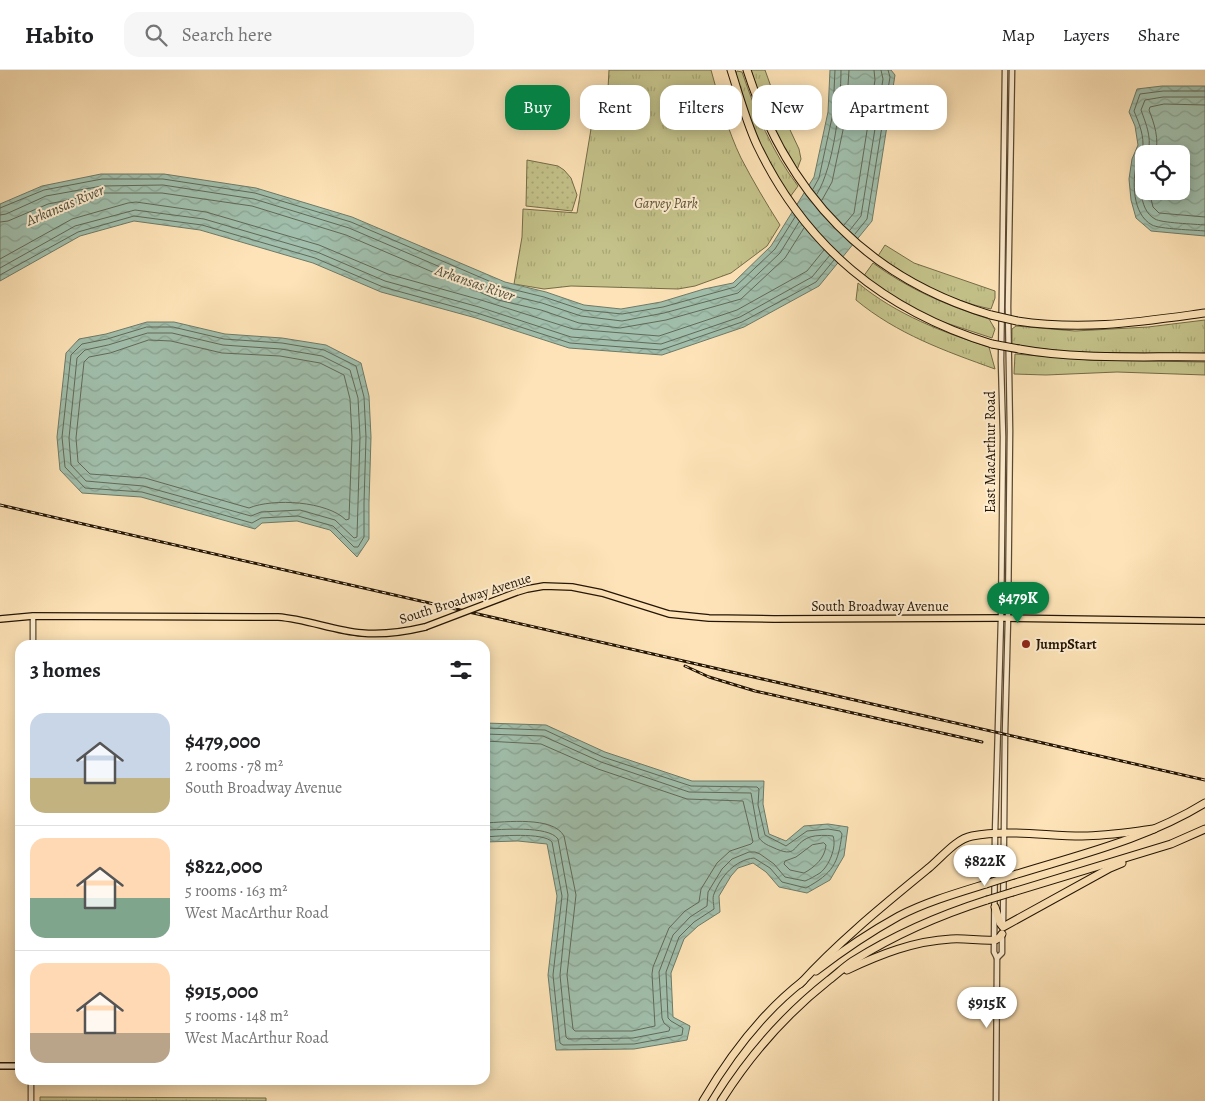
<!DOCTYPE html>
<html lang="en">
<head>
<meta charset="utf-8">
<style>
  body { margin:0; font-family:Alegreya,serif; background:#f6f6f6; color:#202124; height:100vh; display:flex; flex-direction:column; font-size:19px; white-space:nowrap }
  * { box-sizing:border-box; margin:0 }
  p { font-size:16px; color:#757577 }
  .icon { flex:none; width:28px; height:28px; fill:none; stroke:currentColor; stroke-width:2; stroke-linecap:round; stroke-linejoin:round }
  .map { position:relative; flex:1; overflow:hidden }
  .details { position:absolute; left:15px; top:570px; width:475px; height:445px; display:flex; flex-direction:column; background:#fff; border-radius:15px; box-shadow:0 2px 12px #0003 }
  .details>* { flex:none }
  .top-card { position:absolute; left:505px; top:15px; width:475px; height:45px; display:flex; gap:10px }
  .tools { position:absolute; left:1135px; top:75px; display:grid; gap:10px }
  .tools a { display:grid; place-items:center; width:55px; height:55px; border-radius:10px; background:#fff; box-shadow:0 2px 12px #0003; font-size:25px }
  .price { position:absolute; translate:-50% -42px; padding:0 11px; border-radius:18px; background:#fff; color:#222; font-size:16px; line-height:32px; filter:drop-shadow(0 1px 2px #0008) }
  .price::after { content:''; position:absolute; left:50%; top:30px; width:15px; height:11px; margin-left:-8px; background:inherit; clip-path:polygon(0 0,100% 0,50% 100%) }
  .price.selected { background:#0b8043; color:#fff }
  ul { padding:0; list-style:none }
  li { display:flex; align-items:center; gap:15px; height:125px; padding:0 15px }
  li+li { border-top:1px solid #e0e0e0 }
  li span { display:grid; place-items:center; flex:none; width:140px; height:100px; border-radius:15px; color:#555 }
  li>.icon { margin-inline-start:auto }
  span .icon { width:60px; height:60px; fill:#fffc; stroke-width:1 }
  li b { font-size:21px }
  h2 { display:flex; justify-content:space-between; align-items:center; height:60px; padding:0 15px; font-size:21px }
  .pill { padding:0 18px; border-radius:15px; background:#fff; box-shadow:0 2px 12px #0003; font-size:18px; line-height:45px }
  .pill.selected { background:#0b8043; color:#fff }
  header { display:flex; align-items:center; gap:30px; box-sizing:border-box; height:70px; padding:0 25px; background:#fff; border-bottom:1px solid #e0e0e0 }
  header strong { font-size:24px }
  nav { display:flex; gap:28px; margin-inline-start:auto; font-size:18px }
  .search { width:350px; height:45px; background:#f6f6f6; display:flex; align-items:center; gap:12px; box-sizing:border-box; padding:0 18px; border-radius:15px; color:#757577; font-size:19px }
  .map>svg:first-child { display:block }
  .grass { fill:url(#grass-tufts); stroke:#746b47 }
  .garden { fill:url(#garden-dots); stroke:#746b47 }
  .water { fill:url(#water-waves); stroke:#6e7a68; fill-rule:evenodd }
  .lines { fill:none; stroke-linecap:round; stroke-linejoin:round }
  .shore { stroke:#626958; stroke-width:1 }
  .tertiary-casing { stroke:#5a4831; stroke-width:7 }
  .secondary-casing { stroke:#231404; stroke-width:8 }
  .primary-casing { stroke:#231404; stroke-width:8 }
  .motorway-casing { stroke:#231404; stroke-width:9 }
  .tertiary { stroke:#feedd0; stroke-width:4.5 }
  .secondary { stroke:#feedd0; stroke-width:5 }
  .primary { stroke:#fde3b7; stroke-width:5.5 }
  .motorway { stroke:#fde3b7; stroke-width:7 }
  .rail-casing { stroke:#231404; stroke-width:3 }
  .rail { stroke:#feedd0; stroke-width:1; stroke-dasharray:4; stroke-linecap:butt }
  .primary-bridge-casing { stroke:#231404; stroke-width:8; stroke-linecap:butt }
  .motorway-bridge-casing { stroke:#231404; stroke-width:9; stroke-linecap:butt }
  .primary-bridge { stroke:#fde3b7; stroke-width:5.5 }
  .motorway-bridge { stroke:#fde3b7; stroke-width:7 }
  .poi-dot { fill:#8f2418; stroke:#feedd0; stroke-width:2 }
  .labels { text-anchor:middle; stroke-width:4; stroke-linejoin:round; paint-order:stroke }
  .park-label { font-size:14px; font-style:italic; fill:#5b5133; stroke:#feedd0 }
  .street-label { font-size:14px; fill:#231404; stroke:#feedd0 }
  .poi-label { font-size:14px; font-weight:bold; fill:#231404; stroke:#feedd0; text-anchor:start }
  .water-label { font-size:15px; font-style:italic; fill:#4f503e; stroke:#feedd0 }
</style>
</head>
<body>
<header>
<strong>Habito</strong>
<div class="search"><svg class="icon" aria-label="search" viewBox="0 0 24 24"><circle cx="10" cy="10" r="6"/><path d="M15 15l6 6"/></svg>Search here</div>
<nav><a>Map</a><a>Layers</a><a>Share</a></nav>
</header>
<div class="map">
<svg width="1205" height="1031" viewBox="0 0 1205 1031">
  <defs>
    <pattern id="grass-tufts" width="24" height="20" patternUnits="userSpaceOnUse" patternTransform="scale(1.25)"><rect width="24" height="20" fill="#c4c28a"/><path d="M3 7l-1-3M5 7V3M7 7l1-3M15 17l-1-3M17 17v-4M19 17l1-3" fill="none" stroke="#a8a675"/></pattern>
    <pattern id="garden-dots" width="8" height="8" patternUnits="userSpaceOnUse" patternTransform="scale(1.25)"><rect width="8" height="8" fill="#c4c28a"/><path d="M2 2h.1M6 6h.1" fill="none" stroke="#a8a675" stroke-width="1.8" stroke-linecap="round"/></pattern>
    <pattern id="water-waves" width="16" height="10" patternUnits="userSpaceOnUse" patternTransform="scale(1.25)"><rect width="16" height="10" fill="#a0beab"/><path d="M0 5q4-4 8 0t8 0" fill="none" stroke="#8aa292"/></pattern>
  </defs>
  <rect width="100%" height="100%" fill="#fde3b7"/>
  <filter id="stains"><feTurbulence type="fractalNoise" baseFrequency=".004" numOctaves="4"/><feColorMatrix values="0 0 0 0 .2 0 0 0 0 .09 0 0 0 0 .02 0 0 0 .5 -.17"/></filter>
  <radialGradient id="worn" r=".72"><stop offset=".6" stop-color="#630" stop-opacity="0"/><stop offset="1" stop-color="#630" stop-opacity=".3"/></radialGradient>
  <g class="grass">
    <path d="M609,0H711C719,29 728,61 741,88C753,111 766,133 780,155L767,176L731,203L695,216L678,219L571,216L544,219L514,214L522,167L523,139L577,143L592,53L606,56Z"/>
    <path d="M751,0H765L775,28L799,79L801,89L797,100C776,69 762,35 751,0Z"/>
    <path d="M737,1L742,2C756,43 772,82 798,116L790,127L763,81L754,61L735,6Z"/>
    <path d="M885,175L914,193L995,221V228L991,239C947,230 914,211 878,186Z"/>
    <path d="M873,193C908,219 948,236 989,249L995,259L992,268L928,247L903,233L863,207Z"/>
    <path d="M858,213C897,245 942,262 989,277L995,299C945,281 897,264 856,230Z"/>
    <path d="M1205,250V284L1069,282L1012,275V259L1016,256L1075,261L1148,257Z"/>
    <path d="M1015,284L1090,290L1205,292V305L1117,302L1046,305L1014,304Z"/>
    <path d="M40,1027L266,1028V1031H40Z"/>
  </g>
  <path class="garden" d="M527,90L558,96L564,100L571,108L577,125L572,141L526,136Z"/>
  <g class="water">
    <path d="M830,0H891L895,5L872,151L819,216L744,257L662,285L569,278L476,248L381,222L313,193L200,160L134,151L80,166L0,211V134L42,116L101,104H164L256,118L352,147L505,212L546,222L584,235L621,239L661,232L704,219L733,213L771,176L814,107L828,42Z"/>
    <path d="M1162,16H1205V166L1151,161L1136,148L1131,130L1129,109L1132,89L1138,75L1135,56L1129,42L1137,19ZM1144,84H1181V121H1144Z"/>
    <path d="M147,252H174L225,264L282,268L326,275L361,293L369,326L371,367L369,433V469L357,487L330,460L297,451L262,453L255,459L141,427L82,423L60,400L57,367L66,283L79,269L106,264Z"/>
    <path d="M485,653L546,655L605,682L692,711H764L763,734L769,764L786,771L804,756L828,754L848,757L844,786L830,810L807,823L779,817L766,802L753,793L738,798L731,806L719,826L720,842L698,856L684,869L671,903L673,947L690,956L687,970L634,979L556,980L548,905L557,826L547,774L518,771L485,772Z"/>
  </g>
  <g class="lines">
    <g class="shore">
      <path d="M1205,21H1163L1140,24L1134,41C1138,51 1143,62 1143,74C1143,80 1139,86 1137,92C1132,111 1132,144 1152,155C1159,159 1195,160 1205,161"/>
      <path d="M1147,84C1153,70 1146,54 1141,40L1145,30L1163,27H1205"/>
      <path d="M1155,84C1160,70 1154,53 1149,40L1150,37L1164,34L1205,35"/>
      <path d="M1144,91C1140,108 1137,139 1155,149C1161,153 1195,154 1205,155"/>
      <path d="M813,119L819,108L833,43L835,0"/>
      <path d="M1149,121L1153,137L1159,143L1205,147"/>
      <path d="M817,124C834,96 841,33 841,0"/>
      <path d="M822,130L832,112L846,46L849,0"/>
      <path d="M0,138L44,120L102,109H163L255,123L351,152L503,217L544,227L583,240L622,244L663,237L735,217L775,179L795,147"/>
      <path d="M0,145L6,144L46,126L102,116L163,115L254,129L349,158L501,223L542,233L581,246L622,251L664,243L738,223L780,183L799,152"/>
      <path d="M0,152L8,151L48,134L103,123H162L252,136L346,165L498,230L541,240L579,253L620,258L666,250L741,229L785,188L804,158"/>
      <path d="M844,155L854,143L875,10L874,0"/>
      <path d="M850,160L861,146L883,9L881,0"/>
      <path d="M855,164L867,149L890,7L888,0"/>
      <path d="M0,189L72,149L128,133L136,132L206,142L319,175L388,204L481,230L573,259L659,266L737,240L807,201L824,180"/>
      <path d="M0,198L75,156L135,140L204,149L317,182L385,211L479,237L571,267L661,274L740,247L812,207L830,185"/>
      <path d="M0,205L78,162L134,146L202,155L315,188L383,217L477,243L570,273L661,280L742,252L816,212L834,190"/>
      <path d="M147,257H173L224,269L282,273L324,280L356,296L364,327L366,367L364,433V467L358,477H354L333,456L298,446L261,448L252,453L142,422L85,418L65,397L62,367L71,285L82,274L107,269Z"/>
      <path d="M148,263H172L223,275L281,279L322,286L350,300L358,328L360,367L357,467L354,468L335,450L300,440L261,442L251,446L143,416L86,411L71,395L69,368L77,288L85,280L108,275Z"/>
      <path d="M149,270L171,271L222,283L280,286L320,293L344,305L350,329L352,367L349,449L346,450C327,431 273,428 249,438L145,408L90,404L78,392L76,368L84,292L89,287L110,283Z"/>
      <path d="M485,658L545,660L603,687L691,716L757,717L759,719L758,735L765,765L786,776L807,761L828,759L840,761L842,764C838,794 833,803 806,818L782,812L770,798L754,788C735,790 721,806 714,824C712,828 714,835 714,839L694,852L679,867L666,902L668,948L671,951L683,958L682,965L634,974L563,975L560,973L553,905L562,826L552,772C544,762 498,766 485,767"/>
      <path d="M485,664L543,666L601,692L689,722L751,723L759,768C763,773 767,775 772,777C799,790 791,774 810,767C816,765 827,765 833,766C837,777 829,796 820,803C815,806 810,809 805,811L785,807L774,794L760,784L755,782H749L732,789L722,799L708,822L707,836L690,847L673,865L659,902L662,948L664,953L670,958L669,961L633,968L568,969L566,967L560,905L568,825L558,769C548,755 501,760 485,760"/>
      <path d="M485,671L541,674L598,699L687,729L743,731L753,772L751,774L730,781L717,793L701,819L699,832L685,841L669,858L653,897L652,904L655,956L632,961H575L573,959L567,905L576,825L564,766C553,746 506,752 485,753"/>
      <path d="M824,773L826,775C825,788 815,797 804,803L790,800L784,794L785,791L796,787L812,775Z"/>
    </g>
    <g class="tertiary-casing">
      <g id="tertiary">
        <path d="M33,575V546"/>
        <path d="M1003,856L1005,664L1008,548L1010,361L1008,237L1012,0"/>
        <path d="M997,888L1002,883V864"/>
        <path d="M31,1031V1010"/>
        <path d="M996,1031L997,888L994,882L995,764L1001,548L1003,367L1001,291L1005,0"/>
      </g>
    </g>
    <g class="secondary-casing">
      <path id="secondary" d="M0,996H20"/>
    </g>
    <g class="primary-casing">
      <g id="primary">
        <path d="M517,522L527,519L544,516L572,517L602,523L669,544L709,548L774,549L1001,548L1205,551"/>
        <path d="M0,549L33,546L278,547C307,549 334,561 362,563C384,565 404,562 425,557"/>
      </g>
    </g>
    <g class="motorway-casing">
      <g id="motorway">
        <path d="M731,0C739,25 746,51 757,75C806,177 884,241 992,274"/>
        <path d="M747,0C787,123 866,208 991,245"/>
        <path d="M1017,251C1084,261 1139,252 1205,243"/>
        <path d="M1019,279C1080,290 1144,286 1205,287"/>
        <path d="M1014,805C1078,785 1147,769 1205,733"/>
        <path d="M1013,822L1171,774L1205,759"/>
        <path d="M995,837L1000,853L1003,857L1110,798L1122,793"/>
        <path d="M847,900C881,884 914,871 951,869C966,868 980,871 995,870L999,868L1002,864"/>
        <path d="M816,901C842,881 870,862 899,846C926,832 957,823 986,814"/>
        <path d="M800,914C839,871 885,834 930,797C942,787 956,769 972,766C1006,759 1047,766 1082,766C1106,766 1130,762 1154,759"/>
        <path d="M703,1031C729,987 763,942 803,911"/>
        <path d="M721,1031C750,985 786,944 829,910C837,904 844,897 853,891C894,865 940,845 987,830"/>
      </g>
    </g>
    <use href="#tertiary" class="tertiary"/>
    <use href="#secondary" class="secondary"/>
    <use href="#primary" class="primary"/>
    <use href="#motorway" class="motorway"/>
    <g class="rail-casing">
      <g id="rail">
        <path d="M0,435L1205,710"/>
        <path d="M685,596L709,607L755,621L982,672"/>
      </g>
    </g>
    <use href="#rail" class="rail"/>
    <g class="primary-bridge-casing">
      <path id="primary-bridge" d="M425,557L517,522"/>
    </g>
    <g class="motorway-bridge-casing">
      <g id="motorway-bridge">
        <path d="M991,245L1017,251"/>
        <path d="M992,274L1019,279"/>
        <path d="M986,814L1014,805"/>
        <path d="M987,830L1013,822"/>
      </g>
    </g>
    <use href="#primary-bridge" class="primary-bridge"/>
    <use href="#motorway-bridge" class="motorway-bridge"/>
  </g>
  <circle class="poi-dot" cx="1026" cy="574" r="5"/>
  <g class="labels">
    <g class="park-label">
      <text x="666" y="138">Garvey Park</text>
    </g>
    <g class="street-label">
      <text transform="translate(990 382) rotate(-90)" y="5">East MacArthur Road</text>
      <text transform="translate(465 528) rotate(-18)" y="5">South Broadway Avenue</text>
      <text x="880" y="541">South Broadway Avenue</text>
    </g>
    <g class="poi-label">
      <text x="1036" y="579">JumpStart</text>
    </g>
    <g class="water-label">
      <text transform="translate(65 135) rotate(-23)" y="5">Arkansas River</text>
      <text transform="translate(475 213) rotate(19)" y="5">Arkansas River</text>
    </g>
  </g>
  <rect width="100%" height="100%" filter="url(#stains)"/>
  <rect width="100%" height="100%" fill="url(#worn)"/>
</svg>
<div class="tools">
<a><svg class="icon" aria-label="locate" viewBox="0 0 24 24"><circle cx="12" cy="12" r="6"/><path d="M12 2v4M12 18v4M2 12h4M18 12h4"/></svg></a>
</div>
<b class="price selected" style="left:1018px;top:554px">$479K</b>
<b class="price" style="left:985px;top:817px">$822K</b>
<b class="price" style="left:987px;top:959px">$915K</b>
<div class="top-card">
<a class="pill selected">Buy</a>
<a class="pill">Rent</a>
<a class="pill">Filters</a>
<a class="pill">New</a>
<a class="pill">Apartment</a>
</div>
<section class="details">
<h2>3 homes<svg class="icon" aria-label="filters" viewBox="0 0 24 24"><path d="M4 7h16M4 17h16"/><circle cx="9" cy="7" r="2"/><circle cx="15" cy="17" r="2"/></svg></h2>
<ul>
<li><span style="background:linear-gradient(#c9d6e8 65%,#c2b280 0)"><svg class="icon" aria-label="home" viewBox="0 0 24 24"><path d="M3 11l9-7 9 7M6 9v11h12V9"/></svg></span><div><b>$479,000</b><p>2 rooms · 78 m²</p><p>South Broadway Avenue</p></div></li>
<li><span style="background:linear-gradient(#ffd9b3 60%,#7fa58c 0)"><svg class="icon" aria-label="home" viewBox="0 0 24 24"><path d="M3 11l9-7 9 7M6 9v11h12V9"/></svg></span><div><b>$822,000</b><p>5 rooms · 163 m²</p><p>West MacArthur Road</p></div></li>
<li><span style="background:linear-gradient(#ffd9b3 70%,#b9a48a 0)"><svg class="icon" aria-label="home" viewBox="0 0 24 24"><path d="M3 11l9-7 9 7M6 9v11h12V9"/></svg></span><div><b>$915,000</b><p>5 rooms · 148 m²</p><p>West MacArthur Road</p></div></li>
</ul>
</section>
</div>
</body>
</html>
